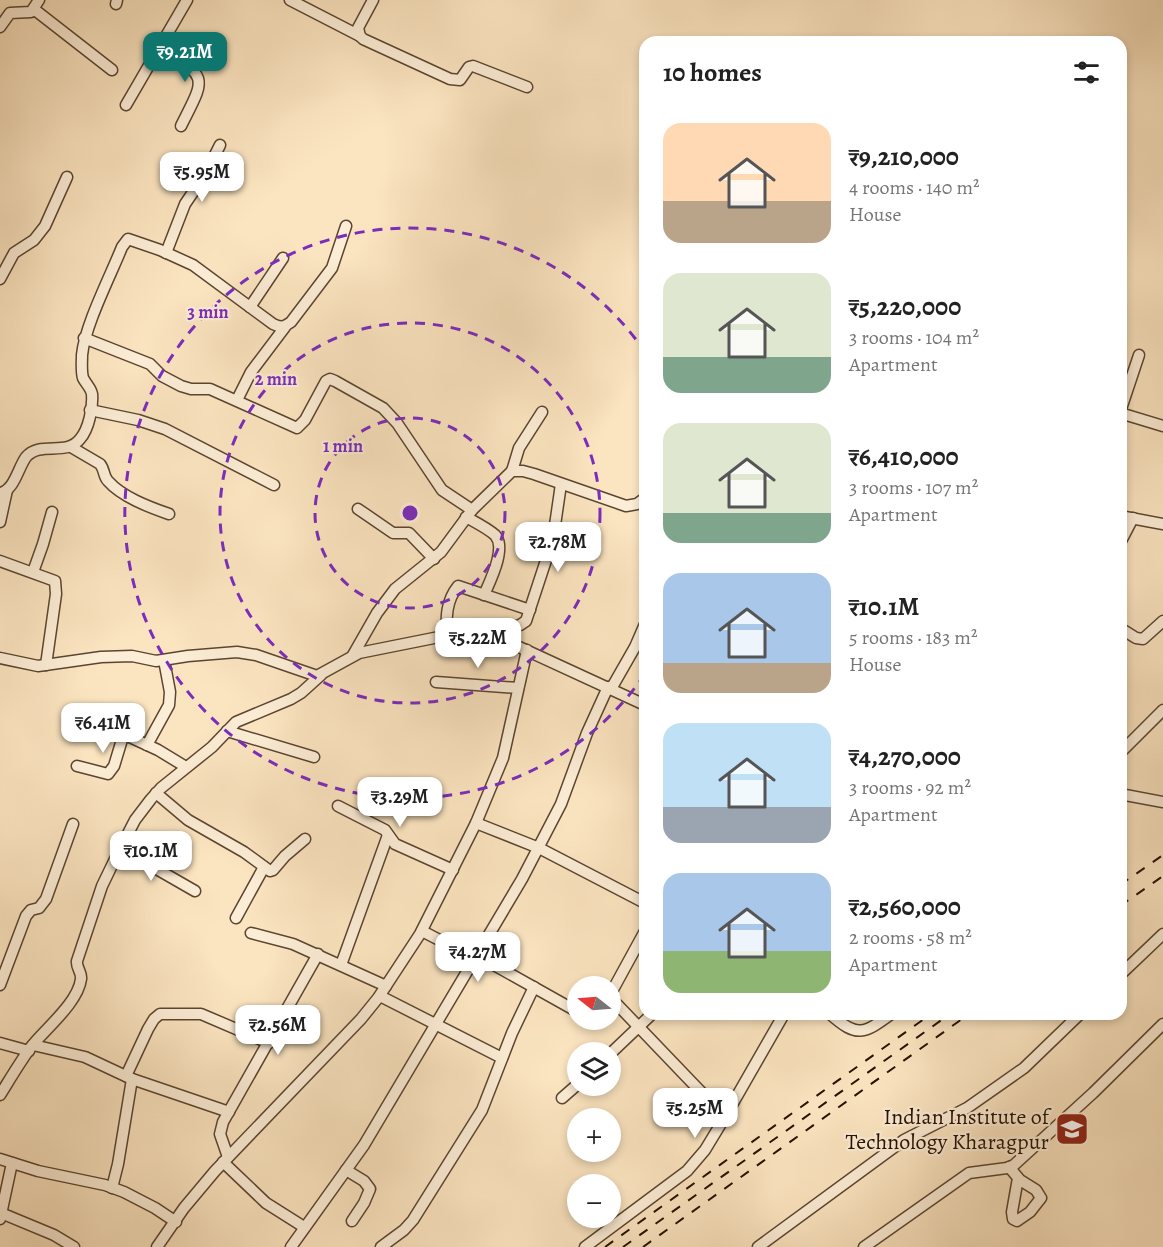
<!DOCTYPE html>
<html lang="en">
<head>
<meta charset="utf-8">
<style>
  body { margin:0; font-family:Alegreya,serif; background:#f2f2f2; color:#222; height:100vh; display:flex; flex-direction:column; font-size:22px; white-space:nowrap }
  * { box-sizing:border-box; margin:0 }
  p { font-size:20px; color:#767676 }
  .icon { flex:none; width:33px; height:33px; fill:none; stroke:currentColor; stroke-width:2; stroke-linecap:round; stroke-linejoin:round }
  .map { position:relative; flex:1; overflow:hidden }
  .sheet { position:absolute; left:639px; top:36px; width:488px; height:984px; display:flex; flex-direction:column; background:#fff; border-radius:18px; box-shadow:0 3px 9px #0003 }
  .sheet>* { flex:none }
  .needle { width:39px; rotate:287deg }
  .tools { position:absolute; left:567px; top:976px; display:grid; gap:12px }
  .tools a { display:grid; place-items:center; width:54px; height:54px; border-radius:50%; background:#fff; box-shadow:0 3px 9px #0003; font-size:30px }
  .price { position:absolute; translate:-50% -51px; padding:0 14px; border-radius:12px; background:#fff; color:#222; font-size:20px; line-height:39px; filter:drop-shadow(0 2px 3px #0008) }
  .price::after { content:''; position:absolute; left:50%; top:36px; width:18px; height:14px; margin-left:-9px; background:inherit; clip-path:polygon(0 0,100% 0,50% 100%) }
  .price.on { background:#0f766e; color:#fff }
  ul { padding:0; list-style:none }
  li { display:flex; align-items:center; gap:18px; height:150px; padding:0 24px }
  li span { display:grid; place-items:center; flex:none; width:168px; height:120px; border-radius:18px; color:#555 }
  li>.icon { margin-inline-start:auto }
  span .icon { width:72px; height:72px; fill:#fffc; stroke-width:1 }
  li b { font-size:26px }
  h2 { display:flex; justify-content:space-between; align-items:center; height:72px; padding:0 24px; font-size:26px }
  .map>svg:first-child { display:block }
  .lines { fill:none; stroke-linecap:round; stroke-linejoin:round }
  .minor-casing { stroke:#5b4530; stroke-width:13 }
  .minor { stroke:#fcedd6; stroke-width:10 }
  .rail { stroke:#261000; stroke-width:2; stroke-dasharray:10 10; stroke-linecap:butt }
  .ring { fill:none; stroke:#7b2cbf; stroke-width:3; stroke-dasharray:10 8 }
  .labels { text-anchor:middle; stroke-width:4.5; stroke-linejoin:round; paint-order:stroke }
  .poi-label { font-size:22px; fill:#261000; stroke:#fcedd6; text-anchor:end }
  .centre { fill:#7b2cbf; stroke:#fcedd6; stroke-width:3 }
  .ring-label { font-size:18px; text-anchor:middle; font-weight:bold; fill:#7b2cbf; stroke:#fcedd6; stroke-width:4.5; stroke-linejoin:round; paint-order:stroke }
</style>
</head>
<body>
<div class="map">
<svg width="1163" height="1247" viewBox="0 0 1163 1247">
  <rect width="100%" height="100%" fill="#fbe4c0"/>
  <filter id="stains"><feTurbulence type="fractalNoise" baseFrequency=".00333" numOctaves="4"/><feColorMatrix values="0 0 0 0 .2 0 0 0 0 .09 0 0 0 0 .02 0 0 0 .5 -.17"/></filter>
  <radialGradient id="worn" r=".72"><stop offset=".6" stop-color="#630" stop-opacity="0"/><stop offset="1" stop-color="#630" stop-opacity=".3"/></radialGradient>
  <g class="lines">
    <g class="minor-casing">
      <g id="minor">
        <path d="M290,0L360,36"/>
        <path d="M373,0L358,28L360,36L363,39L450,79L460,80L469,67L473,66L527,87"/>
        <path d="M116,4L117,0"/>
        <path d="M35,10L112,70"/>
        <path d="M0,27L10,13L31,12L39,0"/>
        <path d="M161,47C209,79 206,76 181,126"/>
        <path d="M126,105L187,0"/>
        <path d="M166,253L185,204L206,173L220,145"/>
        <path d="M0,279L14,253L34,240L45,226L67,177"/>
        <path d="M250,307L283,258"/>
        <path d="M84,338L150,364L162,376L181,386L191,389H210L297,428L305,420L326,381L330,379L335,381L383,408L397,423L442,490L472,510"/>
        <path d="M237,400L251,372L285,327"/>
        <path d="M90,410L138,420L165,429L274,485"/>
        <path d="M1120,412L1139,355"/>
        <path d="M1120,413L1163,426"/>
        <path d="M71,447L100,464C105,470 103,476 108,481C122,497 149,507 169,514"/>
        <path d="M512,471L519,448L542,412"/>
        <path d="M0,493C14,491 18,468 26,457C41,440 66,457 80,439C89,429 93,407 92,394C91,388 86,384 83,378C81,371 82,362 82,355C85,325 110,277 122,247L128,239L160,250L193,265L273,324C281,328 284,327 291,322L332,268L346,226"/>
        <path d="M358,509L393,533H409L434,559"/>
        <path d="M1120,516L1163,524"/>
        <path d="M466,517C475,522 487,528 495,535C507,548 490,581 484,595"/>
        <path d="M0,522L7,490"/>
        <path d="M1120,543L1133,518"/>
        <path d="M0,561L55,581L56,594L46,665"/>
        <path d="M33,572L43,544L52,512"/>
        <path d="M1120,628L1136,638L1143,639L1163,621"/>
        <path d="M447,636C446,617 446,601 458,586L530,610"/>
        <path d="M502,640L508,628L520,625L526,621L553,539L561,484"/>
        <path d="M353,655L377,613L395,589L441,552L472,510L512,471H523L534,474L626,506L637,504L645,498"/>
        <path d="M0,658L38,666L101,657L132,656L156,661L188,656L237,652L256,655L317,676L359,653L439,637L467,634L506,641L645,705"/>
        <path d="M436,682L518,688"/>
        <path d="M611,689L635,647L645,624"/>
        <path d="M91,719L158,750L186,767"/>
        <path d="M227,731L314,757"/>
        <path d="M147,745L169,705L170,692L164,660"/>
        <path d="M1120,753L1163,710"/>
        <path d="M77,766L108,774L114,766L124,733"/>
        <path d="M156,793L188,820L244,852L270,871L273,870L285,856L305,839"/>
        <path d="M1120,794L1163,802"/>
        <path d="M338,806L385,830L395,844L453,870"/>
        <path d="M476,823L539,848L645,903"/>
        <path d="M120,848L195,891"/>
        <path d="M236,918L264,867"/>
        <path d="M422,931L476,959"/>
        <path d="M251,933L293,944L386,986"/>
        <path d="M478,956L578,1012"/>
        <path d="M341,965L388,835"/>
        <path d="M1120,975L1163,934"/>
        <path d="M0,985L26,916L31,910L39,908L46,899L73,824"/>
        <path d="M610,995L645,931"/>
        <path d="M380,996L502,1058"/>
        <path d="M610,997L725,1117"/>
        <path d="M830,1014C857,1038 864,1034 891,1014"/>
        <path d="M0,1043L29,1051"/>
        <path d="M33,1045L85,1057L132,1079L229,1112"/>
        <path d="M610,1054L652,1014"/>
        <path d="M126,1076L148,1029L154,1019L160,1014H201L269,1043"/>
        <path d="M0,1095C10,1079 20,1062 31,1047C45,1029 78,1003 81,979C82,972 76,968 77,961L102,886L117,855L135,820L151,799L161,788L212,747L236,722L291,699L301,693L321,675"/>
        <path d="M562,1098L578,1084"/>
        <path d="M228,1157L220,1134L223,1122L318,954"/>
        <path d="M0,1159L38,1171L105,1185L124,1192L155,1208L176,1222"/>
        <path d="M223,1162L266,1203L304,1227"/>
        <path d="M1009,1167L1020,1180L1036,1190L1041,1198L1030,1212L1017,1221L1013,1219L1012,1212L1018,1178"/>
        <path d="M346,1170L364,1181L370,1189L364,1203L352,1221"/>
        <path d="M112,1188L118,1164L132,1079"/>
        <path d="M1,1213L54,1235L74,1247"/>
        <path d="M0,1219L12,1163"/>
        <path d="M157,1247L184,1208L215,1171L361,1019L378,998L420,934L476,823L503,758L527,650"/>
        <path d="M291,1247L364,1145L522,879L561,804L587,733L608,687"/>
        <path d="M381,1247L404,1230L413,1220L482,1110L512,1033L534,987"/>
        <path d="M585,1247L687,1171L705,1150L725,1117L784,1014"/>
        <path d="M758,1247L904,1140L967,1108L1024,1068L1080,1014"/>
        <path d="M864,1247L969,1173L1007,1168L1014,1165L1093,1093L1163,1024"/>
      </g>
    </g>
    <use href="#minor" class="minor"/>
    <g class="rail">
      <path d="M1120,885L1163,855"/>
      <path d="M1120,906L1163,876"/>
      <path d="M605,1247L931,1014"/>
      <path d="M623,1247L950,1014"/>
      <path d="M643,1247L969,1014"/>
    </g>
  </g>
  <g class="ring">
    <circle cx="410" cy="513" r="95"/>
    <circle cx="410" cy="513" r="190"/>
    <path d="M645 674A285 285 0 1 1 645 352"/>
  </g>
  <defs>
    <g id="university-square" transform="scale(1.725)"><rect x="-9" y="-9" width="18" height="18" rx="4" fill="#8f2418" stroke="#fcedd6"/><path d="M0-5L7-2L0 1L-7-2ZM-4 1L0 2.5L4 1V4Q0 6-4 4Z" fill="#fff"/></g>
  </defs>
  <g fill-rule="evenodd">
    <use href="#university-square" x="1072" y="1129"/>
  </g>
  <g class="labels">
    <g class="poi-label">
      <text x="1049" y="1124">Indian Institute of<tspan x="1049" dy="25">Technology Kharagpur</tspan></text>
    </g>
  </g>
  <circle cx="410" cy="513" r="9" class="centre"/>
  <g class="ring-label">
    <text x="208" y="318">3 min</text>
    <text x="276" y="385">2 min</text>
    <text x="343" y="452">1 min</text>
  </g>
  <rect width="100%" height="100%" filter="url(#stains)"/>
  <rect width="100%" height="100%" fill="url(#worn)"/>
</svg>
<div class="tools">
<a><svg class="needle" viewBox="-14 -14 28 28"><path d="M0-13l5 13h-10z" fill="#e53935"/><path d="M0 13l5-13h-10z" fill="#767676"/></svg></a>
<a><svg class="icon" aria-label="layers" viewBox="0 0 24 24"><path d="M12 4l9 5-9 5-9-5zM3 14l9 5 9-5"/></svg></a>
<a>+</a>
<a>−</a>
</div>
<b class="price on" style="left:185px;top:83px">₹9.21M</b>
<b class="price" style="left:202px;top:203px">₹5.95M</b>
<b class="price" style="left:558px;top:573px">₹2.78M</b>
<b class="price" style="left:478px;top:669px">₹5.22M</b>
<b class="price" style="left:103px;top:754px">₹6.41M</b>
<b class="price" style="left:400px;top:828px">₹3.29M</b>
<b class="price" style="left:151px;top:882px">₹10.1M</b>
<b class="price" style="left:478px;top:983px">₹4.27M</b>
<b class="price" style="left:278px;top:1056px">₹2.56M</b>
<b class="price" style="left:695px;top:1139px">₹5.25M</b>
<section class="sheet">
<h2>10 homes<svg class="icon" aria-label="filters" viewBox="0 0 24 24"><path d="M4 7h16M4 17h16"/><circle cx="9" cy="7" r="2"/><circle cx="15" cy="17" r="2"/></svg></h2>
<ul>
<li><span style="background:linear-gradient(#ffd9b3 65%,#b9a48a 0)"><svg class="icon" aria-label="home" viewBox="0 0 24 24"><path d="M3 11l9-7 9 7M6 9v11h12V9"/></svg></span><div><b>₹9,210,000</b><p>4 rooms · 140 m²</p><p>House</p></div></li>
<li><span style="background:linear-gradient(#dfe7d0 70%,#7fa58c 0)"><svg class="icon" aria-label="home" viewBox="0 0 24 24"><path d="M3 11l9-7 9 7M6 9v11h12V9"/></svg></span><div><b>₹5,220,000</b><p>3 rooms · 104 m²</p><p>Apartment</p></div></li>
<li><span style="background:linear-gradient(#dfe7d0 75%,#7fa58c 0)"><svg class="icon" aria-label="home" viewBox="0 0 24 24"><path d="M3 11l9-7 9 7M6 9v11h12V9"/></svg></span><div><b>₹6,410,000</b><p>3 rooms · 107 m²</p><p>Apartment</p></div></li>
<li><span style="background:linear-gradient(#a9c7e8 75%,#b9a48a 0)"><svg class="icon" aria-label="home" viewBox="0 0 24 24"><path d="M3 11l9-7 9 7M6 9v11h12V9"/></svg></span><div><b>₹10.1M</b><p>5 rooms · 183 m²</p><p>House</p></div></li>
<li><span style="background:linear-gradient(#bfe0f5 70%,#9aa5b1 0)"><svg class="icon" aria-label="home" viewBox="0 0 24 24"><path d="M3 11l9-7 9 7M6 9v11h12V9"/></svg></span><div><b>₹4,270,000</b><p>3 rooms · 92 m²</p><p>Apartment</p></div></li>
<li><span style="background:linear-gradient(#a9c7e8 65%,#8fb573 0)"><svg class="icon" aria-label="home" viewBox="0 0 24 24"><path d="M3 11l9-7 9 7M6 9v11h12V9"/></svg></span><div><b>₹2,560,000</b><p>2 rooms · 58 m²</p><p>Apartment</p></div></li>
</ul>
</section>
</div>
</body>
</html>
